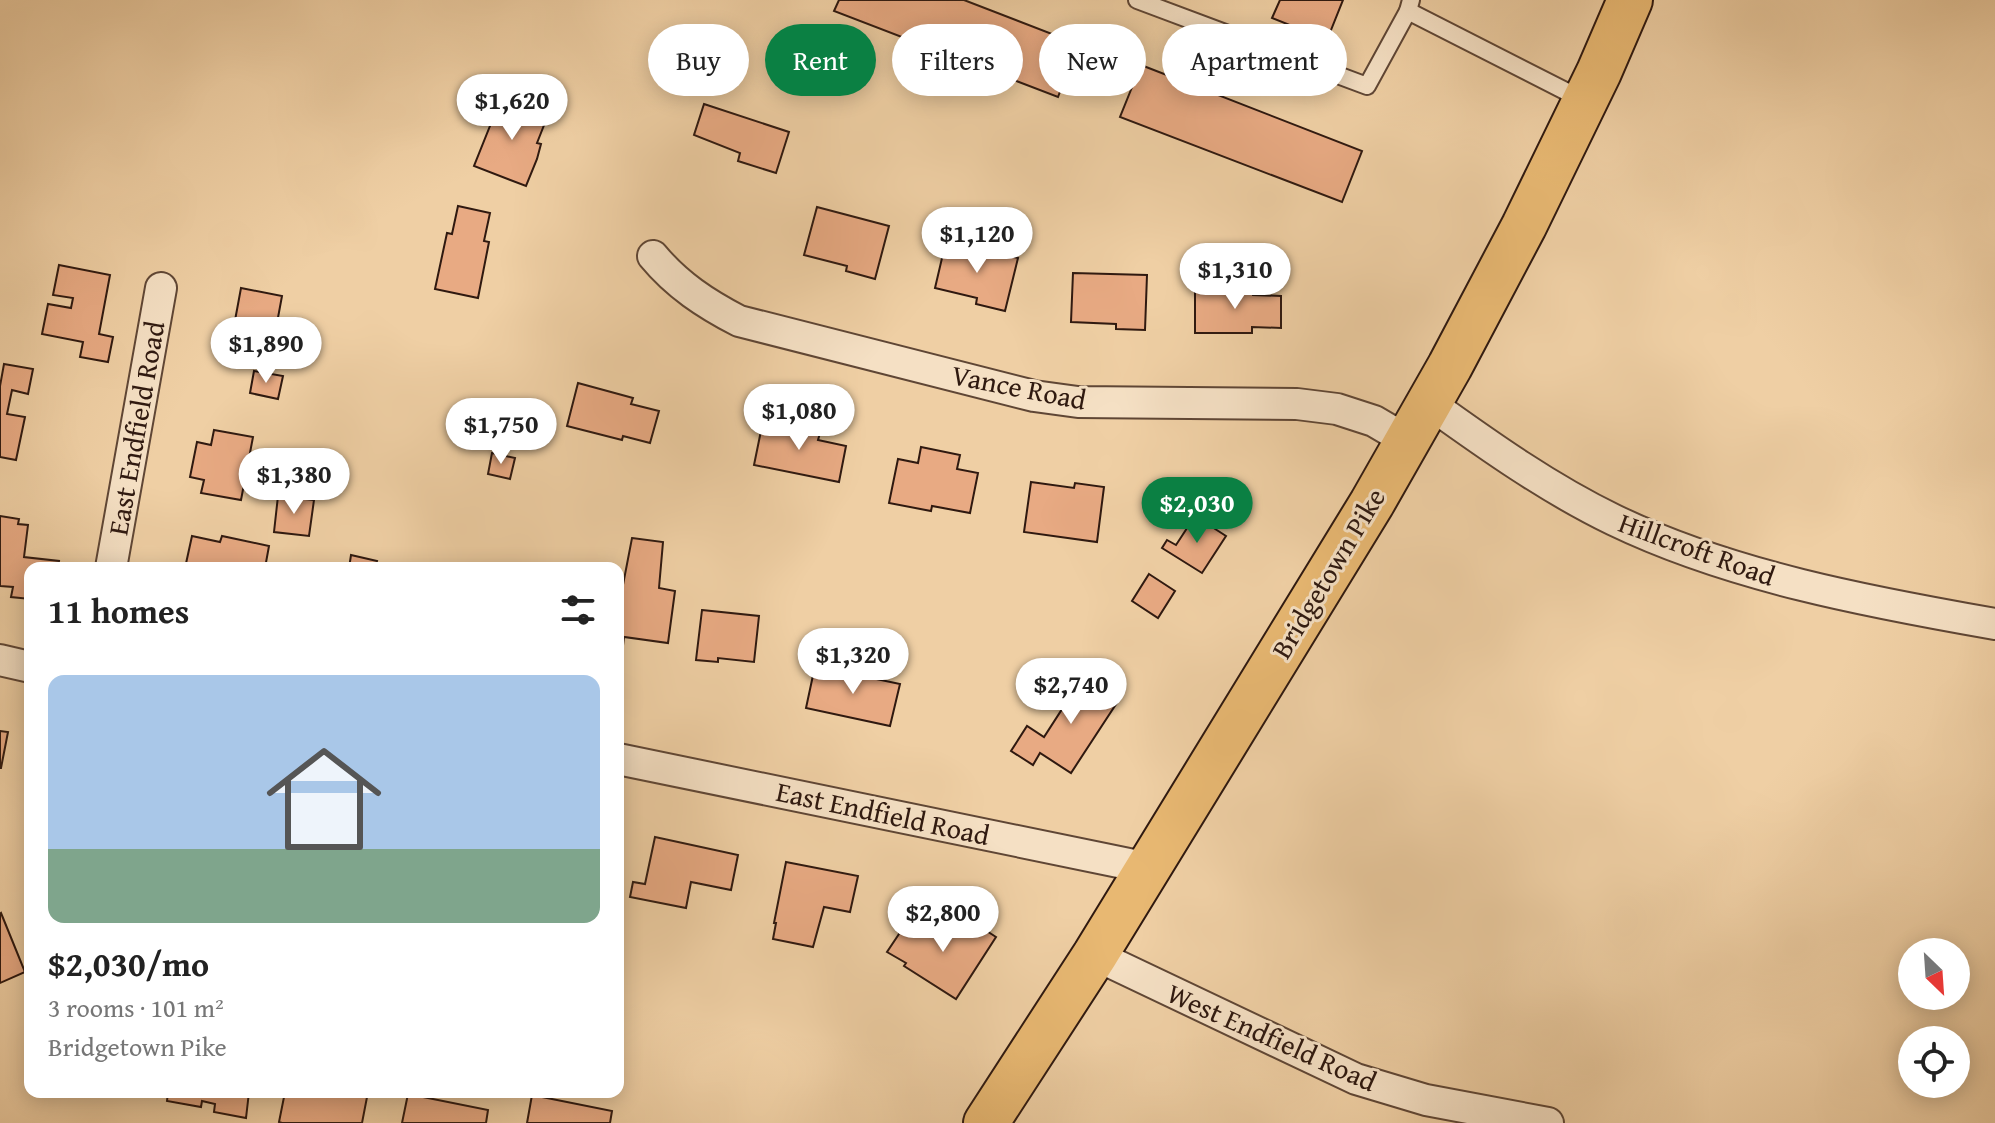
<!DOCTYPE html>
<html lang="en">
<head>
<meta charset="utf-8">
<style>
  body { margin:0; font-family:"Gentium Book Plus",serif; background:#f6f6f6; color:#222; height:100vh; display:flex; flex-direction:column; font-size:30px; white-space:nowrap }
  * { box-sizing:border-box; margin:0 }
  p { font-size:26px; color:#767676 }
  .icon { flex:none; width:44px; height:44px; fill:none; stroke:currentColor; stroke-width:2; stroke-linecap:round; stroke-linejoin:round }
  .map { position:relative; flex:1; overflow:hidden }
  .details { position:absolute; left:24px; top:562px; width:600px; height:536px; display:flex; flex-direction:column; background:#fff; border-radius:16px; box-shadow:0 4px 20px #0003 }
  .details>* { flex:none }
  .banner { position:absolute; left:648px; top:24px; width:760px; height:72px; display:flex; gap:16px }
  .needle { width:52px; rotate:155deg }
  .controls { position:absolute; left:1898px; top:938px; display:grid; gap:16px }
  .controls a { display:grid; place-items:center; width:72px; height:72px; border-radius:50%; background:#fff; box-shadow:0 4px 20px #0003; font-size:40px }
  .price { position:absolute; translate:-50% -68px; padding:0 18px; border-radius:28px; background:#fff; color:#222; font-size:26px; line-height:52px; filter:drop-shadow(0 2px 4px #0008) }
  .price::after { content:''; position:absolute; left:50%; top:48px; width:24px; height:18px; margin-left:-12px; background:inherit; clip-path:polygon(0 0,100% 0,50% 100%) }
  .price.active { background:#0b8043; color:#fff }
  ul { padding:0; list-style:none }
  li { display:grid; align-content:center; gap:16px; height:424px; padding:0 24px }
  li span { display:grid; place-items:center; height:248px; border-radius:16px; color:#555 }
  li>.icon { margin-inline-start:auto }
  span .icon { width:144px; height:144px; fill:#fffc; stroke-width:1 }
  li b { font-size:34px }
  h2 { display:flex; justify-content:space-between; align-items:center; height:96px; padding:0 24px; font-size:34px }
  .pill { padding:0 28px; border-radius:36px; background:#fff; box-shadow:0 4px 20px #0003; font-size:28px; line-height:72px }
  .pill.active { background:#0b8043; color:#fff }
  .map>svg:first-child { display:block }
  .building { fill:#e8aa83; stroke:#2f1910; stroke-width:2 }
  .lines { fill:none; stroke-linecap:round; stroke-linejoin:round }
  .service-casing { stroke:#5f4635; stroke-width:20 }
  .minor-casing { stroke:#5f4635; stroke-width:34 }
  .primary-casing { stroke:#2f1910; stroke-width:48 }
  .service { stroke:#f5e0c4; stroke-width:16 }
  .minor { stroke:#f5e0c4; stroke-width:30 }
  .primary { stroke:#e8b872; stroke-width:44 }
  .labels { text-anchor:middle; stroke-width:6; stroke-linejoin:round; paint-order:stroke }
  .street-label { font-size:28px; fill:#2f1910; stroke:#f5e0c4 }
</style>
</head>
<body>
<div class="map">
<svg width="1995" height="1123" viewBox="0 0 1995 1123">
  <rect width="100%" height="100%" fill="#efcfa4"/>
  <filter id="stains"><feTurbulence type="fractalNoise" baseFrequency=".0025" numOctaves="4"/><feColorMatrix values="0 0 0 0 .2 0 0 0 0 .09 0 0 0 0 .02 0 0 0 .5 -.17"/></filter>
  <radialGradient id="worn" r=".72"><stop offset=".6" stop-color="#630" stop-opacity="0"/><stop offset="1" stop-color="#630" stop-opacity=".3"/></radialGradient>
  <g class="building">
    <path d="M839,0H964L1078,44L1058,97L834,11Z"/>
    <path d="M1280,0H1343L1327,40L1272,18Z"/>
    <path d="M1141,65L1362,151L1342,202L1120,117Z"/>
    <path d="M502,96L548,115L537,143L541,144L537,159L526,186L474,166Z"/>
    <path d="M704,104L789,132L776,173L738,161L740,153L694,135Z"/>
    <path d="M458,206L490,213L484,241L489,242L478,298L435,289L447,233L452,234Z"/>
    <path d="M817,207L889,226L875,279L846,271L847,266L804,255Z"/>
    <path d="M946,241L1018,258L1005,311L976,304L977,298L935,288Z"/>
    <path d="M59,265L110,275L99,334L113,337L108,362L80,357L83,342L42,334L48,304L71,308L73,298L53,295Z"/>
    <path d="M1073,273L1147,275L1145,330L1116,329V324L1071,322Z"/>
    <path d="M241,288L282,296L272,350L231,342Z"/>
    <path d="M1195,288H1252L1253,295L1281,296V328L1252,327V333H1195Z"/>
    <path d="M4,364L33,369L28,394L12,390L7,414L25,417L16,460L0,457V386Z"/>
    <path d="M254,371L283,376L278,399L250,393Z"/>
    <path d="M578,383L633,398L631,404L659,411L650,443L623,436L622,440L567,426Z"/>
    <path d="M763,421L820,433L818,440L846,446L839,482L754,465Z"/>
    <path d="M214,430L253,437L241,500L201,493L204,480L190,477L197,442L211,445Z"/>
    <path d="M921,447L960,455L957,469L978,473L970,513L932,506L931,511L889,503L898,459L918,463Z"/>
    <path d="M492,453L515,458L510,479L488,474Z"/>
    <path d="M1031,482L1074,488L1075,483L1104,487L1097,542L1024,532Z"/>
    <path d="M278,496L314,500L309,536L274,532Z"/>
    <path d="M0,516L19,519L18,524L28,525L24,557L59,561L58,568H30V599L11,597L13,587L0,586Z"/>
    <path d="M1195,516L1226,536L1202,573L1162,548L1167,540L1176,545Z"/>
    <path d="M192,536L220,542L222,536L269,546L265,568H185Z"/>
    <path d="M632,538L663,542L659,588L675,591L668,643L624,637L621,663H618V589L622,590Z"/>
    <path d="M351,555L377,561L375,568H349Z"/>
    <path d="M1149,574L1175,591L1158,618L1132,601Z"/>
    <path d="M702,610L759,616L754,662L718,658V662L696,660Z"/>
    <path d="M815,666L900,684L890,726L806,708Z"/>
    <path d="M1086,672L1122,695L1071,773L1040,753L1033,765L1011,751L1027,726L1044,737Z"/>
    <path d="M0,731L8,732L1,768H0Z"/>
    <path d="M655,837L738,855L731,890L691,882L686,908L630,897L633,882L645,884Z"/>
    <path d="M786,862L858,876L850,912L824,907L813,947L773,939L776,923H774Z"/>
    <path d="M1,913L25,972L0,983V914Z"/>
    <path d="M965,917L996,937L956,999L904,966L906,963L887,952L909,919L949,941Z"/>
    <path d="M168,1092H249L246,1118L214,1112L215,1104L202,1101L201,1107L167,1101Z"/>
    <path d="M285,1092H368L362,1123H282L279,1122Z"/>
    <path d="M408,1094L488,1110L486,1123H402Z"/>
    <path d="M532,1095L612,1111L610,1123H527Z"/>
  </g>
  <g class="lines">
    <g class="service-casing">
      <g id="service">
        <path d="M1137,0L1367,86L1408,11L1411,0"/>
        <path d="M1408,11L1583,100"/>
      </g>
    </g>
    <g class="minor-casing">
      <g id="minor">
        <path d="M653,256C677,285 706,304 739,321L1034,396L1078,402L1297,404L1337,409L1374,421L1408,441"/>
        <path d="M1429,403C1489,446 1548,488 1614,520C1730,576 1869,602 1995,624"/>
        <path d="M111,568L161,288"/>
        <path d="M0,660L30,667"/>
        <path d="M618,759L1148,868"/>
        <path d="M1095,955L1356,1079L1426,1100L1548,1123"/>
      </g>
    </g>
    <g class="primary-casing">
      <path id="primary" d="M986,1123L1095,955L1372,503L1450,366L1524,226L1599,72L1630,0"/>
    </g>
    <use href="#service" class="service"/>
    <use href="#minor" class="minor"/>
    <use href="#primary" class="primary"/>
  </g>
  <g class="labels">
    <g class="street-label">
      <text transform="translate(1019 387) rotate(11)" y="10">Vance Road</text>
      <text transform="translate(136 428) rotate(-80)" y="10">East Endfield Road</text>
      <text transform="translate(1697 549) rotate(20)" y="10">Hillcroft Road</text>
      <text transform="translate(1328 573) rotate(-59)" y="10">Bridgetown Pike</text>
      <text transform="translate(883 813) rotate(12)" y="10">East Endfield Road</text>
      <text transform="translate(1272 1037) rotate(24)" y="10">West Endfield Road</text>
    </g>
  </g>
  <rect width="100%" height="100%" filter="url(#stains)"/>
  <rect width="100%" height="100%" fill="url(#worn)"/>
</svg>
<div class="controls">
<a><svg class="needle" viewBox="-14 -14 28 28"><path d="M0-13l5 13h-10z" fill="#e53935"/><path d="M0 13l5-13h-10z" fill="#767676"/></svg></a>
<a><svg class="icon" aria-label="locate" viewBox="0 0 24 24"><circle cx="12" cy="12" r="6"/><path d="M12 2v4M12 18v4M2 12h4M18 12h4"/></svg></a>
</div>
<b class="price" style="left:512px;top:142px">$1,620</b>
<b class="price" style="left:977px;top:275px">$1,120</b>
<b class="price" style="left:1235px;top:311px">$1,310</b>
<b class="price" style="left:266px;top:385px">$1,890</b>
<b class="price" style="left:799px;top:452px">$1,080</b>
<b class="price" style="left:501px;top:466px">$1,750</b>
<b class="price" style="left:294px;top:516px">$1,380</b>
<b class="price active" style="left:1197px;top:545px">$2,030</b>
<b class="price" style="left:853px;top:696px">$1,320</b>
<b class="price" style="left:1071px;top:726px">$2,740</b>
<b class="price" style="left:943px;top:954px">$2,800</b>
<div class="banner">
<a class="pill">Buy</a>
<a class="pill active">Rent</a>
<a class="pill">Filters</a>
<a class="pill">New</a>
<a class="pill">Apartment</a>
</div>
<section class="details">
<h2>11 homes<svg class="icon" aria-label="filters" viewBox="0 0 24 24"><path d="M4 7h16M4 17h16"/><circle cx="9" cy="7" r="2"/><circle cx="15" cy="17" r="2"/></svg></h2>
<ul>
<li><span style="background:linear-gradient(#a9c7e8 70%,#7fa58c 0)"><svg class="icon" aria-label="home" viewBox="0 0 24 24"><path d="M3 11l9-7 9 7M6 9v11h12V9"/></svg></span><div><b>$2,030/mo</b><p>3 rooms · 101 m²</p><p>Bridgetown Pike</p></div></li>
</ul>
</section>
</div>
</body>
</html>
